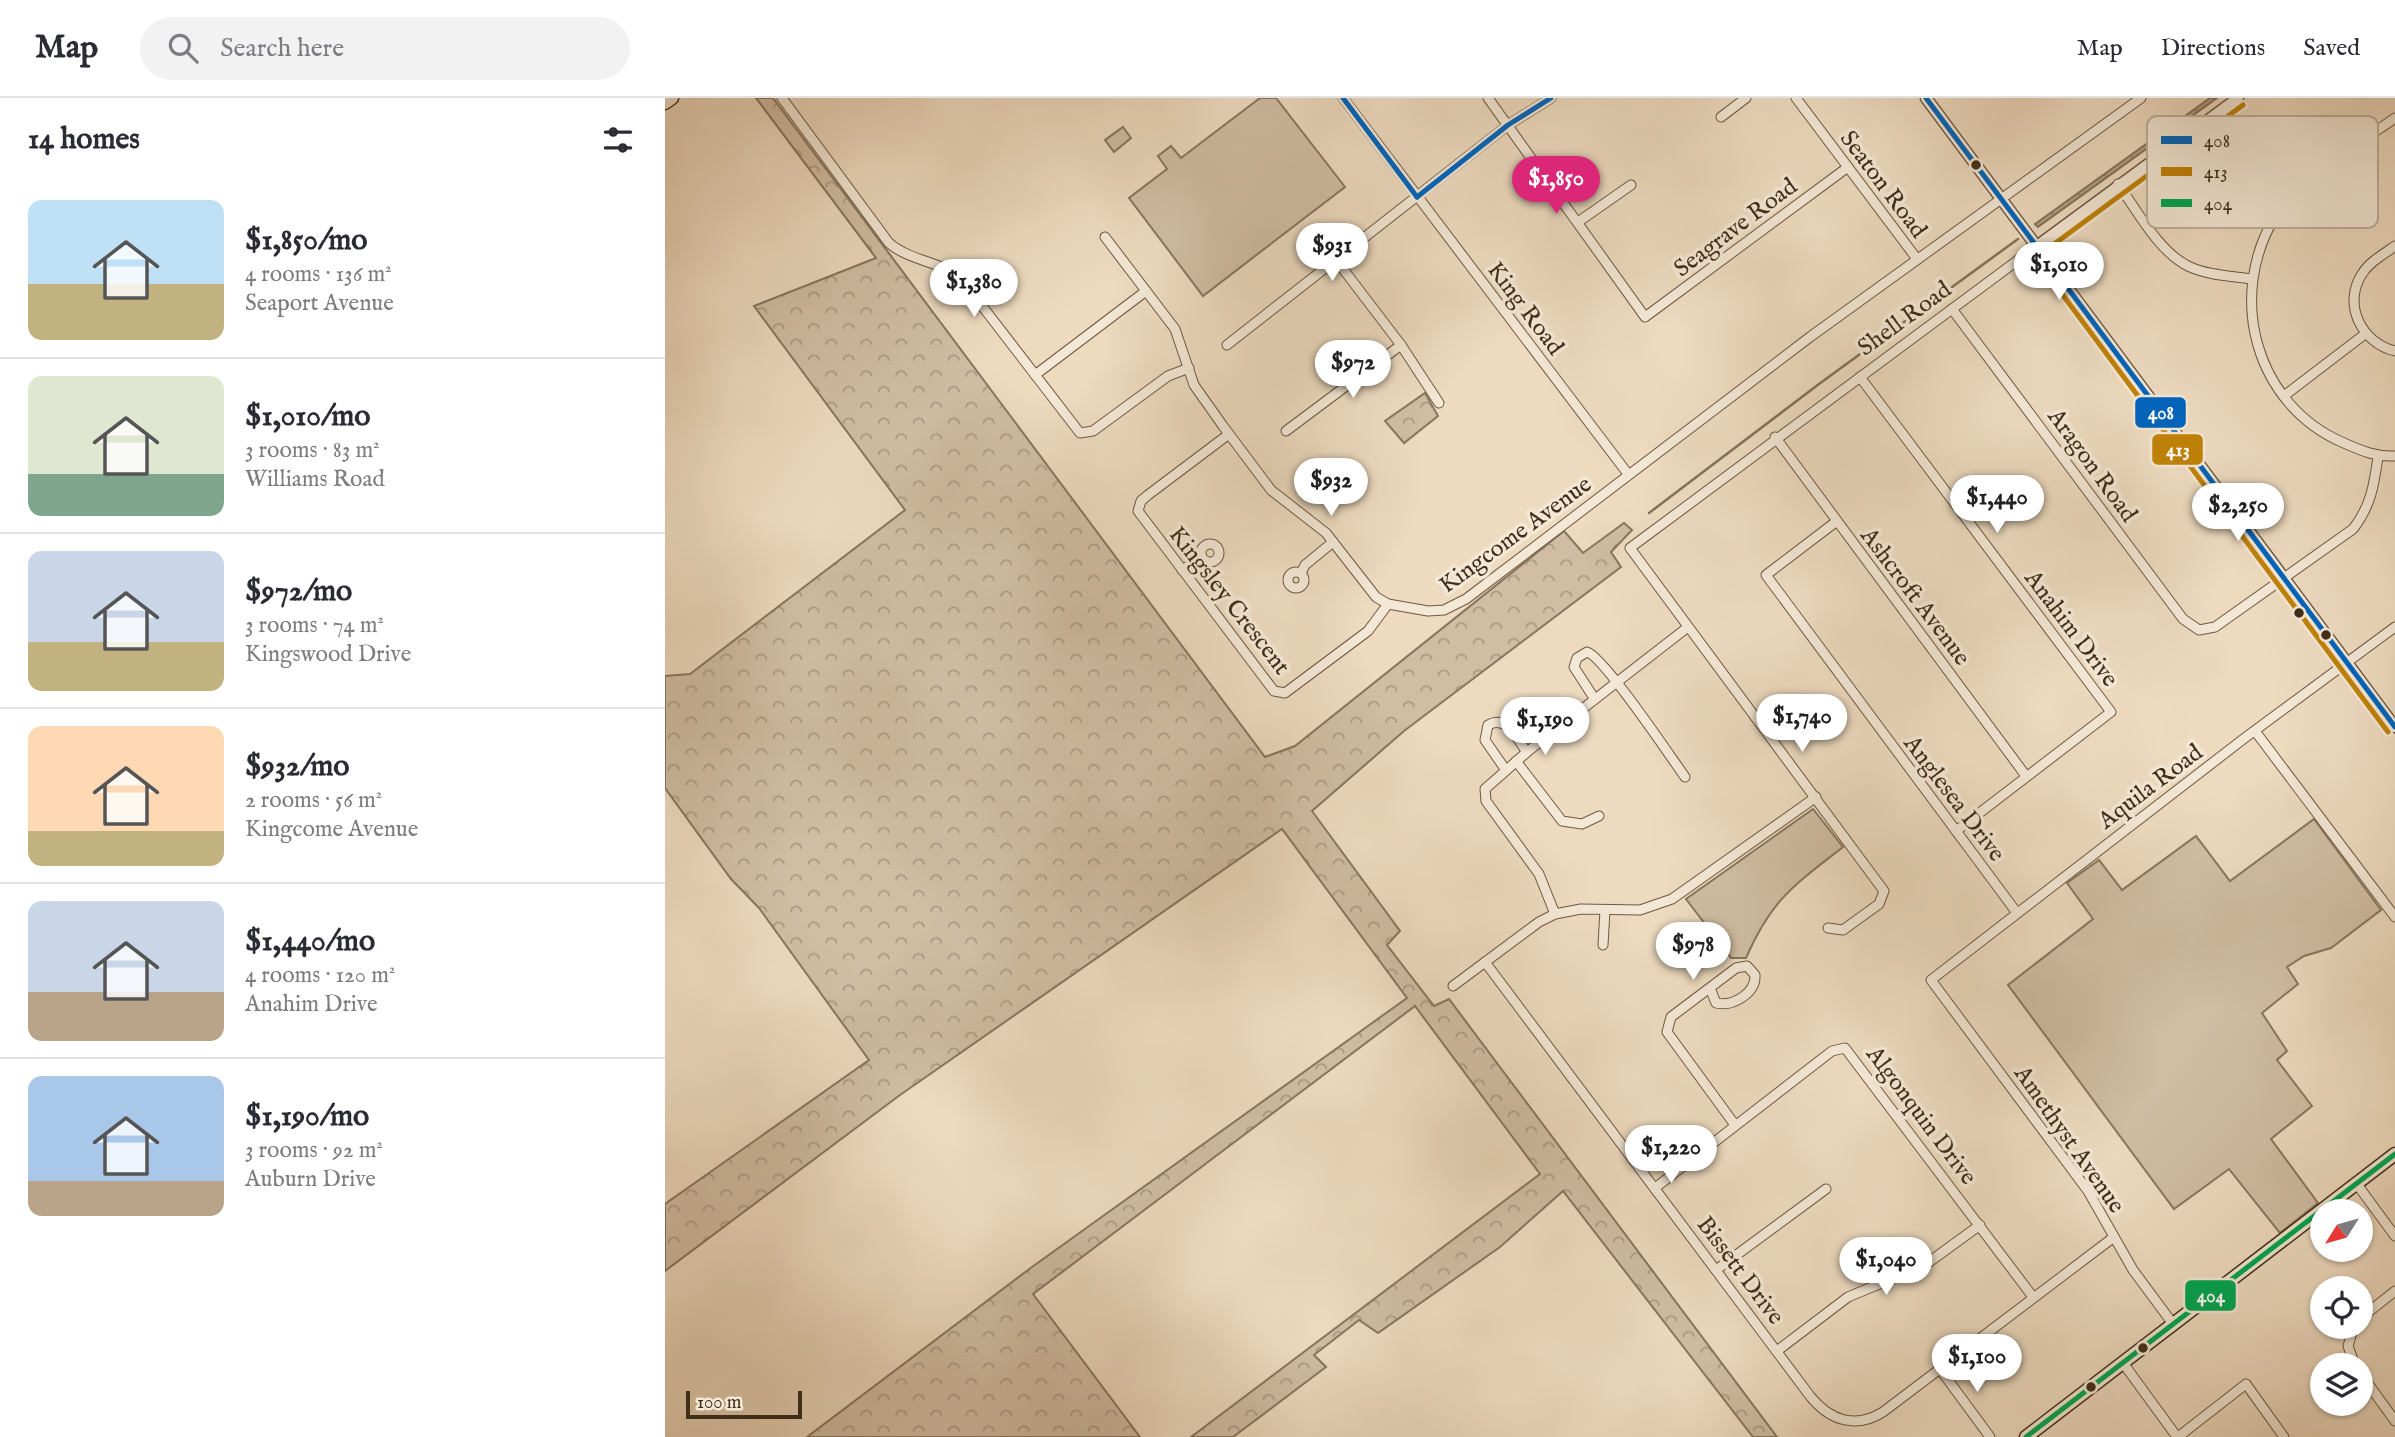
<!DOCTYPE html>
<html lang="en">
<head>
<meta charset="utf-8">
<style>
  body { margin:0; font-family:"IM FELL English",serif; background:#f2f2f3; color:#2b2b33; height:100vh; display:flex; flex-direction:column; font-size:26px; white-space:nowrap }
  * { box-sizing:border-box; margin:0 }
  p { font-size:23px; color:#7c7c81 }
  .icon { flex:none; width:38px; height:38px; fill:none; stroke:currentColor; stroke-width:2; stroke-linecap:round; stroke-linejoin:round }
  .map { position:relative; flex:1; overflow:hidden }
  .side { display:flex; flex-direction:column; background:#fff; width:665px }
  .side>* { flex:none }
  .needle { width:46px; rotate:233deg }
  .tools { position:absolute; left:1645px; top:1101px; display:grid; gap:14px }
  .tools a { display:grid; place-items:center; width:63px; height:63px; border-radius:50%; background:#fff; box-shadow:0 2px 5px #0004; font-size:35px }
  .scale { position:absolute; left:21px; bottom:18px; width:116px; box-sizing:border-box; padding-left:7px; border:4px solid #412e18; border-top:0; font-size:19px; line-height:24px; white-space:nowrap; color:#412e18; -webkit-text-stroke:5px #f3e7d5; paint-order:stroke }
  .price { position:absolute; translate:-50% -60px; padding:0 16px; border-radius:24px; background:#fff; color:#222; font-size:23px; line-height:46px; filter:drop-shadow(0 2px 4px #0008) }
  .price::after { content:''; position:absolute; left:50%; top:42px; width:21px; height:16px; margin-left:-10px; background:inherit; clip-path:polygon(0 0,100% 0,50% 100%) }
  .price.selected { background:#db2777; color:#fff }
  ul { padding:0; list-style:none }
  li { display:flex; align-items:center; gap:21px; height:175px; padding:0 28px }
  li+li { border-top:2px solid #e1e1e2 }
  li span { display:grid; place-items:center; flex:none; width:196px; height:140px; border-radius:14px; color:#555 }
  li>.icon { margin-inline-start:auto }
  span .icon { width:84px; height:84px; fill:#fffc; stroke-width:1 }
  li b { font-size:30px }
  h2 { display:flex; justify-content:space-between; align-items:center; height:84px; padding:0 28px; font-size:30px }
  header { display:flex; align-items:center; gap:42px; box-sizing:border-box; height:98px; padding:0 35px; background:#fff; border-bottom:2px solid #e1e1e2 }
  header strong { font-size:33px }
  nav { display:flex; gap:38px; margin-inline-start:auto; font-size:24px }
  .search { width:490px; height:63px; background:#f2f2f3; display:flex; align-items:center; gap:18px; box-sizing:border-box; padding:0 24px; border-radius:38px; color:#7c7c81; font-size:26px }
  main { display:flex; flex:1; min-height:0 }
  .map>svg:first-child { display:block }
  .forest { fill:url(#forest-crowns); stroke:#88765e; stroke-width:2 }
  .green { fill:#d0bda3; stroke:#88765e; stroke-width:2 }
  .water { fill:url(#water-waves); stroke:#85725a; stroke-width:2 }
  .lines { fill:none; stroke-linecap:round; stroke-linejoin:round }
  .stream { stroke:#85725a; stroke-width:2.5 }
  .minor-casing { stroke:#6c5942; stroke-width:11 }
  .tertiary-casing { stroke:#6c5942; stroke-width:13 }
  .secondary-casing { stroke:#412e18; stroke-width:15 }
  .minor { stroke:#f3e7d5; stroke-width:9 }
  .tertiary { stroke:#f3e7d5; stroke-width:10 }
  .secondary { stroke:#f3e7d5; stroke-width:12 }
  .bus-1-casing { stroke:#f3e7d5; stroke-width:10 }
  .bus-2-casing { stroke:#f3e7d5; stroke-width:10 }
  .bus-3-casing { stroke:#f3e7d5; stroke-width:10 }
  .bus-1 { stroke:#0065bd; stroke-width:5 }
  .bus-2 { stroke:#c08207; stroke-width:5 }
  .bus-3 { stroke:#00a651; stroke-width:5 }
  .bus-dot { fill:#412e18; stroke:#f3e7d5; stroke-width:2.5 }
  .labels { text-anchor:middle; stroke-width:7; stroke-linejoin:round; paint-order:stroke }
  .street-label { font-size:24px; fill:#412e18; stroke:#f3e7d5 }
  .key { fill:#f3e7d5; stroke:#beb09c; stroke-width:2 }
  .key-label { font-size:19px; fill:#412e18 }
  .line-badge { stroke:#f3e7d5; stroke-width:2.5 }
  .badge-label { font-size:19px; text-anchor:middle; font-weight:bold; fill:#fff }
</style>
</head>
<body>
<header>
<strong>Map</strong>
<div class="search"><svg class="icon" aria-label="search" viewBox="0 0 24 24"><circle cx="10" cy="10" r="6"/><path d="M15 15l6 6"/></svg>Search here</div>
<nav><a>Map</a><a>Directions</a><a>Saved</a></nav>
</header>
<main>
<section class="side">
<h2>14 homes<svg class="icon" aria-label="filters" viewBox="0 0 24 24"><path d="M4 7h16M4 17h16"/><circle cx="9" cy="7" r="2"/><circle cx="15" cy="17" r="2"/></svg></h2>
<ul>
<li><span style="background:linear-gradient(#bfe0f5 60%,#c2b280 0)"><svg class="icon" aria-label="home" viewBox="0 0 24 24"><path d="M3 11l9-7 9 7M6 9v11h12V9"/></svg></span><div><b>$1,850/mo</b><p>4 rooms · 136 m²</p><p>Seaport Avenue</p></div></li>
<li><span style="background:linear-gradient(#dfe7d0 70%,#7fa58c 0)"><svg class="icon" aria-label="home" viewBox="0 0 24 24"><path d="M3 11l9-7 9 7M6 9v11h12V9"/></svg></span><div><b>$1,010/mo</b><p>3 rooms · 83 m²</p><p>Williams Road</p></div></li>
<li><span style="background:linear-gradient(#c9d6e8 65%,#c2b280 0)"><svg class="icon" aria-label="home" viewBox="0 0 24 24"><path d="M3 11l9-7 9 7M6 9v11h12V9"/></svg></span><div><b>$972/mo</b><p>3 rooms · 74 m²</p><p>Kingswood Drive</p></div></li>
<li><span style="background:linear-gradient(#ffd9b3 75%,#c2b280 0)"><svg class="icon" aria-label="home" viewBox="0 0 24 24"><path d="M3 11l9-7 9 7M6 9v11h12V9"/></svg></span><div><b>$932/mo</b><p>2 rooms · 56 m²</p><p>Kingcome Avenue</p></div></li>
<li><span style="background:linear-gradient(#c9d6e8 65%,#b9a48a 0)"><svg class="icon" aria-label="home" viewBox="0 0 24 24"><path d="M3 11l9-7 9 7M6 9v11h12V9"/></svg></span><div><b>$1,440/mo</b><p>4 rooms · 120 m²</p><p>Anahim Drive</p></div></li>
<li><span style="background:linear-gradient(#a9c7e8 75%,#b9a48a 0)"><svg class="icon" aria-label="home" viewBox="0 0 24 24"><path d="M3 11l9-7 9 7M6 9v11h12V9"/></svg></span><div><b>$1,190/mo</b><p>3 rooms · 92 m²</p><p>Auburn Drive</p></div></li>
</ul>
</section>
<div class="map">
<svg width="1730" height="1339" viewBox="0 0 1730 1339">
  <defs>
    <pattern id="forest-crowns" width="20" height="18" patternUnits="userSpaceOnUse" patternTransform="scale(1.75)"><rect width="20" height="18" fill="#d0bda3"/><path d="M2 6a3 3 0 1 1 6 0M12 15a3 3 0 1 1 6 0" fill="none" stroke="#aa9a84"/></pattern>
    <pattern id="water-waves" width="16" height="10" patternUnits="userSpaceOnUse" patternTransform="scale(1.75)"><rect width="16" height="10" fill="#b3a086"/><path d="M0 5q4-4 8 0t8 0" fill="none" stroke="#93836d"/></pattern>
  </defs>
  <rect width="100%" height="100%" fill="#eddabf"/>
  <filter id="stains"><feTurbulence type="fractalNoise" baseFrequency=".00286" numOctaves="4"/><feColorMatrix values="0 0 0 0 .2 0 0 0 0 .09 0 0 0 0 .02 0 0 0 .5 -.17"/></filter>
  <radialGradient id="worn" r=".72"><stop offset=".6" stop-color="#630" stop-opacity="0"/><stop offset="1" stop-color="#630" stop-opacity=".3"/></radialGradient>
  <g class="forest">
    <path d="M91,0H108L600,659L630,648L899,433L918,455L959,425L967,432L946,454L956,469L739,633L647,713L735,833L722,847L769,908L784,901L1112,1339H1088L898,1093L835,1149L713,1235L694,1222L649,1257L661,1269L568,1339H526L875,1076L750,908L368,1196L475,1339H142L367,1169L742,900L617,731L235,997L0,1173V1106L204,962L94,810L66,781L0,690V578L25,576L240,412L89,208L211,160Z"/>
    <path d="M760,295L773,318L739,345L720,323Z"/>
  </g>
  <g class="green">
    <path d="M595,0H611L680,89L538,198L464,100L502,71L493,58L506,48L516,60Z"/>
    <path d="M458,29L466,40L449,54L440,42Z"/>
    <path d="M1148,711L1178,749C1128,788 1107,801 1081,860H1066L1021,801Z"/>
    <path d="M1649,721L1716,812L1666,850L1639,858L1622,869L1633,886L1597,915L1622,953L1612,962L1647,1008L1606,1041L1653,1105L1615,1135L1564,1071L1509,1111L1343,887L1428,821L1402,785L1434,762L1457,792L1531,738L1565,783Z"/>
  </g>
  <path class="water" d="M1545,0H1552L1373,129L1370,126Z"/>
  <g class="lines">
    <path class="stream" d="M984,415L1154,286L1353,141"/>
    <g class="minor-casing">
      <g id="minor">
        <path d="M117,0L224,145C246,164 278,163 297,182L415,335L428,333L503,278L524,270"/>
        <path d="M678,0L963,376"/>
        <path d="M823,0L980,219L1183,69"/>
        <path d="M1131,0L1252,161"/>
        <path d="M1056,19L1081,0"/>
        <path d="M1730,20C1691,48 1637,75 1611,117C1561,198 1590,307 1679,345C1697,353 1711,359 1730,358"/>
        <path d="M1453,86C1472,112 1493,153 1523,168C1541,177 1566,178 1587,181"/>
        <path d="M913,124L966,87"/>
        <path d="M440,139L510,231L529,287L558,328L606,392L661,435L711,499L723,506L763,513L779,512L801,501L1145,239L1476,0"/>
        <path d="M1730,148C1719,156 1704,164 1697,176C1677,207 1697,245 1730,253"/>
        <path d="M672,163L736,247L774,305"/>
        <path d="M1287,211L1518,521L1534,532L1550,529L1688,431C1706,408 1709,387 1713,359"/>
        <path d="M562,247L843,27L886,0"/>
        <path d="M370,277L481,193"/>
        <path d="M1195,279L1446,614L1291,733"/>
        <path d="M1619,298L1700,236"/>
        <path d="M621,333L736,247"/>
        <path d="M564,336L483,397L476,403L473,413L609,593L620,595L703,533L723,506"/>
        <path d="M1110,339L1361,678"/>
        <path d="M1172,423L1101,477L1352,815"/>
        <circle cx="545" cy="455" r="9"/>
        <path d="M517,472L537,459"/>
        <circle cx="631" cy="482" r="8"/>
        <path d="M636,475L640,467L668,444"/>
        <path d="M929,600L909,569L912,560L922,554C938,558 1005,658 1020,679"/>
        <path d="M1590,633L1730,819"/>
        <path d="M851,663L897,723L917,726L934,718"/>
        <path d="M840,671L820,642L823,627C841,616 852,641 862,654"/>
        <path d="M890,816L874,776L821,703L820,691L862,654L1023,529"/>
        <path d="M1163,830L1178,832L1214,806L1219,793L965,450L1372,148"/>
        <path d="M938,847L940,812"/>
        <path d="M820,864L1145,1298C1165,1323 1191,1331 1218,1314L1449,1139"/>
        <path d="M788,888L874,824L890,816L916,811L975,812L1007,801L1151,699"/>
        <path d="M1045,890L1051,905C1068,909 1091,895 1090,877L1082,868L1071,870L1006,919L1002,934L1070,1027"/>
        <path d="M1691,1085L1730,1138"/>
        <path d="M990,1090L1167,953L1180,950L1368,1199"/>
        <path d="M1051,1172L1161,1091"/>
        <path d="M1696,1220L1730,1193"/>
        <path d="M1508,1226L1468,1172L1423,1093L1266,882L1581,639L1730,529"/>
        <path d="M1689,1228L1683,1248L1690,1267"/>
        <path d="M1112,1253L1183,1199L1260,1167L1315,1127"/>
        <path d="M1458,1265L1512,1339"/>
        <path d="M1275,1271L1325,1339"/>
        <path d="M1696,1276L1730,1323"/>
        <path d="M1513,1339L1581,1286L1619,1339"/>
      </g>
    </g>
    <g class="tertiary-casing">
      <g id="tertiary">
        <path d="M1261,0L1730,629"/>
        <path d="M1372,148L1573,0"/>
      </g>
    </g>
    <g class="secondary-casing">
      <g id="secondary">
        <path d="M0,5L7,0"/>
        <path d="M1361,1339L1730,1056"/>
      </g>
    </g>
    <use href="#minor" class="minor"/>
    <use href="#tertiary" class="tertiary"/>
    <use href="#secondary" class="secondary"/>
    <g class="bus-1-casing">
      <g id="bus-1">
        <path d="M678,0L752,99"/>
        <path d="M1261,0L1730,629"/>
        <path d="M752,99L843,27L886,0"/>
      </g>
    </g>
    <g class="bus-2-casing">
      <g id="bus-2">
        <path d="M1365,153L1723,634"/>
        <path d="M1377,155L1578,7"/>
      </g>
    </g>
    <g class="bus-3-casing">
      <path id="bus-3" d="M1361,1339L1730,1056"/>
    </g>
    <use href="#bus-1" class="bus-1"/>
    <use href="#bus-2" class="bus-2"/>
    <use href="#bus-3" class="bus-3"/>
  </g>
  <g class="bus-dot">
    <circle cx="1311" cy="67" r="6"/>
    <circle cx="1634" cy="515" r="6"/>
    <circle cx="1661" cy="537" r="6"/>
    <circle cx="1478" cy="1250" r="6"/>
    <circle cx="1426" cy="1289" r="6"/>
  </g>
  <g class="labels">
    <g class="street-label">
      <text transform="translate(1219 86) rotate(53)" y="8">Seaton Road</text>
      <text transform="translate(1070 129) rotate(-37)" y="8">Seagrave Road</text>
      <text transform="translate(861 210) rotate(53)" y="8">King Road</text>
      <text transform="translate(1239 220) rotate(-36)" y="8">Shell Road</text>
      <text transform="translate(1428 367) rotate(54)" y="8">Aragon Road</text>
      <text transform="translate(850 436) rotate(-36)" y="8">Kingcome Avenue</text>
      <text transform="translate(1251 498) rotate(53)" y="8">Ashcroft Avenue</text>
      <text transform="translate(565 502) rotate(52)" y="8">Kingsley Crescent</text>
      <text transform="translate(1407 530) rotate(53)" y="8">Anahim Drive</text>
      <text transform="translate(1485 688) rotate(-37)" y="8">Aquila Road</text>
      <text transform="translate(1290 700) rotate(53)" y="8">Anglesea Drive</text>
      <text transform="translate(1257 1017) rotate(53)" y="8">Algonquin Drive</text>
      <text transform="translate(1405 1041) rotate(55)" y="8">Amethyst Avenue</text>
      <text transform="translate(1076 1172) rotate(53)" y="8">Bissett Drive</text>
    </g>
  </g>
  <rect x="1482" y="18" width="231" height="112" rx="10" class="key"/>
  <rect x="1496" y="38" width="31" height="8" fill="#0065bd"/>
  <rect x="1496" y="69" width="31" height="9" fill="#c08207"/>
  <rect x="1496" y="101" width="31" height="8" fill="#00a651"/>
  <g class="key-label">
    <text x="1539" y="49">408</text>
    <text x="1539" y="80">413</text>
    <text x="1539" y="112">404</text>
  </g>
  <g class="line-badge">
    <rect x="1469" y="298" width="53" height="33" rx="7" fill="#0065bd"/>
    <rect x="1486" y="335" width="53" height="33" rx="7" fill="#c08207"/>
    <rect x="1519" y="1181" width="53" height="33" rx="7" fill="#00a651"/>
  </g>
  <g class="badge-label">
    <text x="1496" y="321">408</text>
    <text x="1513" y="358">413</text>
    <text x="1546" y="1204">404</text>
  </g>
  <rect width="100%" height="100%" filter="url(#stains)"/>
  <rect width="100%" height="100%" fill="url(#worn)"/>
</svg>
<div class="tools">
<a><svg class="needle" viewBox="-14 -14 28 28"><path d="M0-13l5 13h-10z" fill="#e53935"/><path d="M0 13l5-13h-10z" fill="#7c7c81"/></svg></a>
<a><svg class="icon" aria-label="locate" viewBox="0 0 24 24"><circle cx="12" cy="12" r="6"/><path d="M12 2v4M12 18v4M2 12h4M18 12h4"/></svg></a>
<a><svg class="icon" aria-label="layers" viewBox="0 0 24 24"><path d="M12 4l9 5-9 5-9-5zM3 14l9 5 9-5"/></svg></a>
</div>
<div class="scale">100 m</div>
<b class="price selected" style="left:891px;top:118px">$1,850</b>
<b class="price" style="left:667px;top:185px">$931</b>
<b class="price" style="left:1394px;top:204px">$1,010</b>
<b class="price" style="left:309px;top:221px">$1,380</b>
<b class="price" style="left:688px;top:302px">$972</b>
<b class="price" style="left:666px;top:420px">$932</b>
<b class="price" style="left:1332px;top:437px">$1,440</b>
<b class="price" style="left:1573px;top:445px">$2,250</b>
<b class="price" style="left:1137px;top:656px">$1,740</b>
<b class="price" style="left:880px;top:659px">$1,190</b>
<b class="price" style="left:1028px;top:884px">$978</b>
<b class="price" style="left:1006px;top:1087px">$1,220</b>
<b class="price" style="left:1221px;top:1199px">$1,040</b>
<b class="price" style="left:1312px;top:1296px">$1,100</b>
</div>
</main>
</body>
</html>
